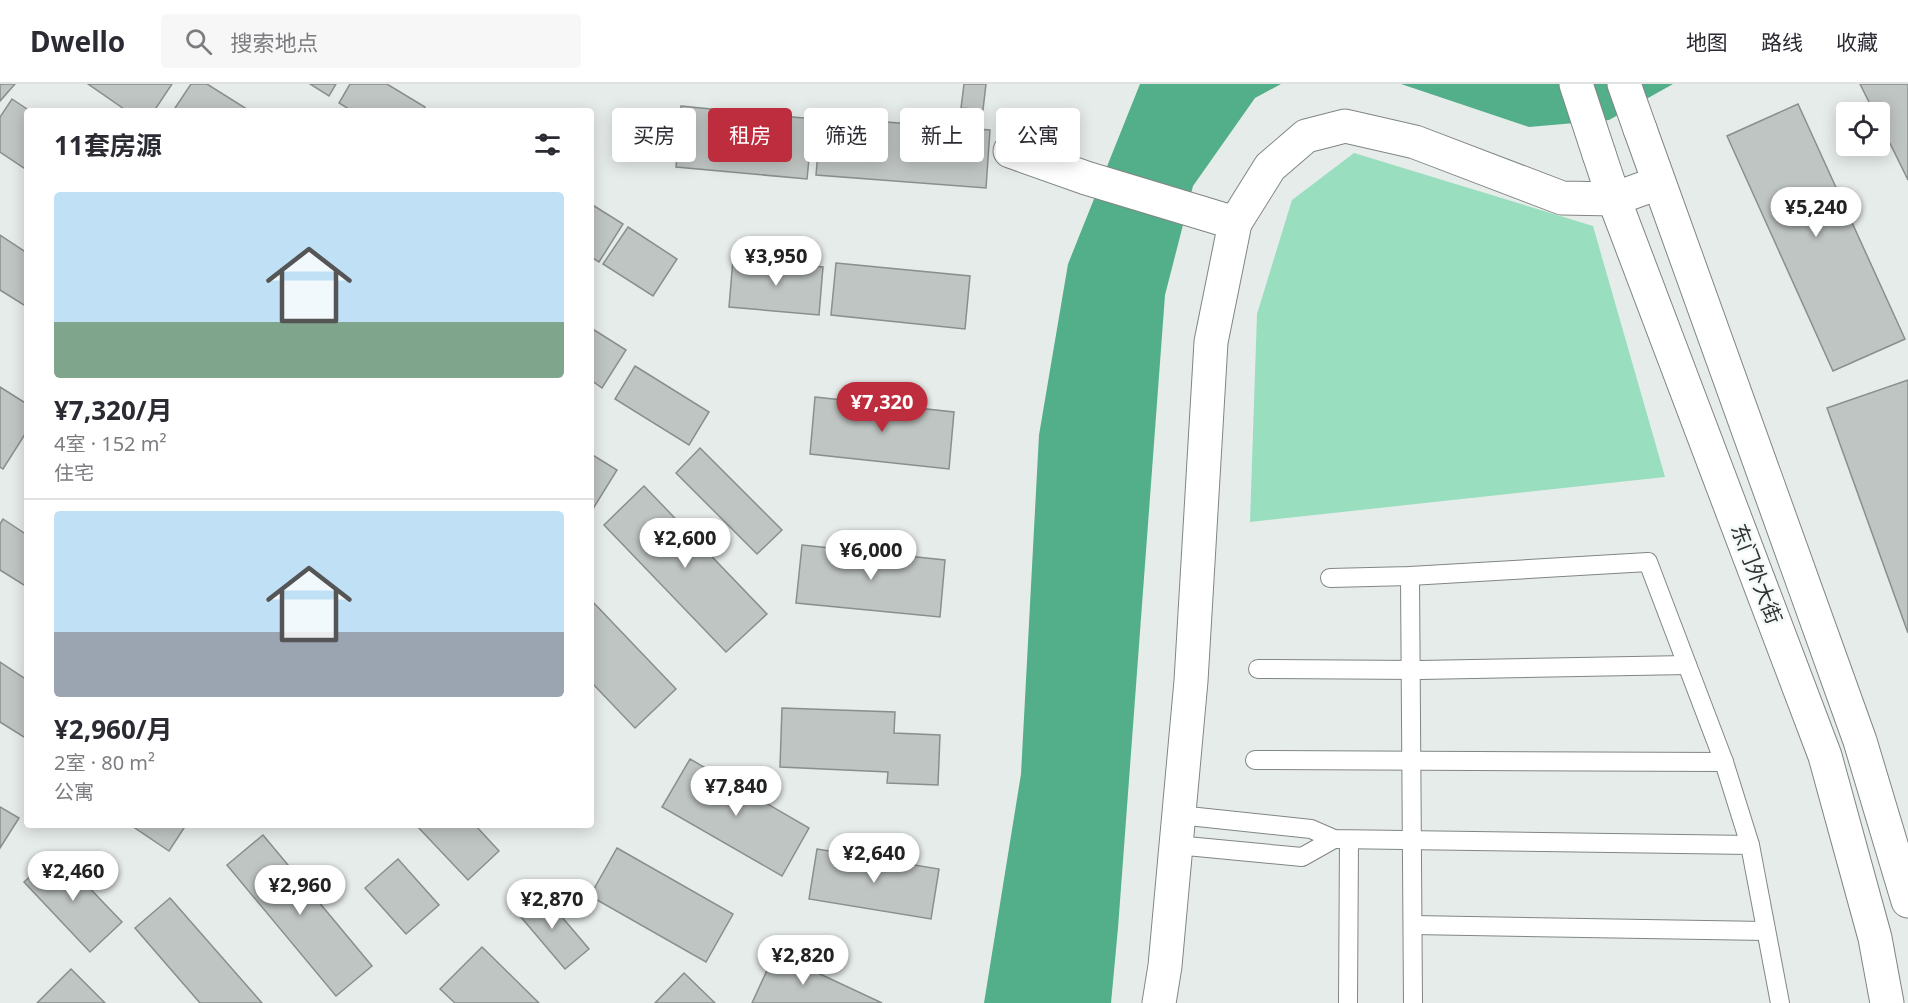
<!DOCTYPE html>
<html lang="zh">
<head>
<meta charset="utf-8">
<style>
  body { margin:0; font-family:"Noto Sans","Noto Sans SC",sans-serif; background:#f7f7f7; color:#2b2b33; height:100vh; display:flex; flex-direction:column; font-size:22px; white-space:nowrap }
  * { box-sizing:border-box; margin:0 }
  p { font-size:20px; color:#7c7c81 }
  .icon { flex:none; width:33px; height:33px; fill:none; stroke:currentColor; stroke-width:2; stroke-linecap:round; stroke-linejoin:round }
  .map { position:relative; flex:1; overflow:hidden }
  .side { position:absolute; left:24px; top:24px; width:570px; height:720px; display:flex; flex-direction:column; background:#fff; border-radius:6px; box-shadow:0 3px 15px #0003 }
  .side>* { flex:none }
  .guide { position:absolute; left:612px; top:24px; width:570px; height:54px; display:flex; gap:12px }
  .tools { position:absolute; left:1836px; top:18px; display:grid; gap:12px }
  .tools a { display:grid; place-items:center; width:54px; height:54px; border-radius:6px; background:#fff; box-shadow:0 3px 15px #0003; font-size:30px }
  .price { position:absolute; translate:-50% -51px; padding:0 14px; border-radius:21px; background:#fff; color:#222; font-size:20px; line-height:39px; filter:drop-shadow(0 2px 3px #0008) }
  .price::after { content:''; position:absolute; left:50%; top:36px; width:18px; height:14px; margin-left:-9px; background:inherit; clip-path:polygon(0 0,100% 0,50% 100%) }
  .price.active { background:#be2d3e; color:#fff }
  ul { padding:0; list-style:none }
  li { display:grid; align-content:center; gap:12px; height:318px; padding:0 30px }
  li+li { border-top:2px solid #e1e1e2 }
  li span { display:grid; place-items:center; height:186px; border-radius:6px; color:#555 }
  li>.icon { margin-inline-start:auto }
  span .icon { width:108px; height:108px; fill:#fffc; stroke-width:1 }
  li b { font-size:26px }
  h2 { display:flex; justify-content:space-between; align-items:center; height:72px; padding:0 30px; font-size:26px }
  .chip { padding:0 21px; border-radius:6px; background:#fff; box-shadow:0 3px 15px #0003; font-size:21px; line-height:54px }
  .chip.active { background:#be2d3e; color:#fff }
  header { display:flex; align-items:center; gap:36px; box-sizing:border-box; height:84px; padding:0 30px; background:#fff; border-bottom:2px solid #e1e1e2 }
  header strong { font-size:28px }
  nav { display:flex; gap:33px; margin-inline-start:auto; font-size:21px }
  .search { width:420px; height:54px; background:#f7f7f7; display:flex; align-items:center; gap:15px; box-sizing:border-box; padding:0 21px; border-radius:6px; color:#7c7c81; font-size:22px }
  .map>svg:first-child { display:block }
  .green { fill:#98debf }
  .water { fill:#53ae8a }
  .building { fill:#bfc5c2; stroke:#898f8c; stroke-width:1.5 }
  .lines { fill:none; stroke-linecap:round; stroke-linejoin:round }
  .service-casing { stroke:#808683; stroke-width:20 }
  .tertiary-casing { stroke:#808683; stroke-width:35 }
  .secondary-casing { stroke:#808683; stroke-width:35 }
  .service { stroke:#fff; stroke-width:18 }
  .tertiary { stroke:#fff; stroke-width:33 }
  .secondary { stroke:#fff; stroke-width:33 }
  .labels { text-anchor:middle; stroke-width:5; stroke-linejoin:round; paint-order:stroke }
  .street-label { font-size:21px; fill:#303331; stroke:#f3f9f6 }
</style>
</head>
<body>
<header>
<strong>Dwello</strong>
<div class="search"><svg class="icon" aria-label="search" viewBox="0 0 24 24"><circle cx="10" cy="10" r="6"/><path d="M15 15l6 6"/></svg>搜索地点</div>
<nav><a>地图</a><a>路线</a><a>收藏</a></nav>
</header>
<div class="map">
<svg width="1908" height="919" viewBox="0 0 1908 919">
  <rect width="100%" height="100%" fill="#e6ece9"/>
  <path class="green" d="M1354,69L1593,142L1665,393L1250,438L1257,230L1292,116Z"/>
  <g class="water">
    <path d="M1140,0H1281L1255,14L1193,102L1165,211L1118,844L1111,919H984L1021,690L1039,351L1068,180Z"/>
    <path d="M1401,0H1673L1609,36L1529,43Z"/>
  </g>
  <g class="building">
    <path d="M0,0H15L0,17Z"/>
    <path d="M88,0H172L154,27H127Z"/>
    <path d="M191,0H207L250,27H173Z"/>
    <path d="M310,0H336L329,12Z"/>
    <path d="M350,0H387L425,23L422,27H352L339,19Z"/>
    <path d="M964,0H986L983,26L961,24Z"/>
    <path d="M1860,0H1908V96L1880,39V28H1874Z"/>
    <path d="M12,15L30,27H27V86L0,68V33Z"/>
    <path d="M1798,20L1905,255L1833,287L1727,52Z"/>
    <path d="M681,22L813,35L807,95L676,83Z"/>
    <path d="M821,33L990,46L986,104L816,91Z"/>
    <path d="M591,120L623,140L599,178L591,173Z"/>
    <path d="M628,143L677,175L653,212L603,180Z"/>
    <path d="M0,151L27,169V223L0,206Z"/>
    <path d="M733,175L823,183L819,231L729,223Z"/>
    <path d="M836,179L970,192L965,245L831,231Z"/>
    <path d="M591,244L626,266L602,304L591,296Z"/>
    <path d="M635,282L709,328L689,361L615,315Z"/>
    <path d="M1908,296V549L1827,324Z"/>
    <path d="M0,303L27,320V347L3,385L0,383Z"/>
    <path d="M815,313L954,328L949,385L810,370Z"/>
    <path d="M700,364L782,446L757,470L676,389Z"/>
    <path d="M591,370L617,386L591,428Z"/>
    <path d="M644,402L767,530L726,568L604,441Z"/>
    <path d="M3,435L27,451V503L0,486V440Z"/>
    <path d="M802,461L945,476L940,533L796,519Z"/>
    <path d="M591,516L676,605L635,644L591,598Z"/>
    <path d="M0,578L27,596V655L0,638Z"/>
    <path d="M782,624L895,628L894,649L940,651L938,701L887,699L888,688L780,683Z"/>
    <path d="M690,675L809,744L782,792L662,723Z"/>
    <path d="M0,723L19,734L0,764Z"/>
    <path d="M137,741H186L169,767L135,744Z"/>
    <path d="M416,741H475L499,767L468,796Z"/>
    <path d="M263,751L372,882L336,912L227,781Z"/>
    <path d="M617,764L733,830L706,878L590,812Z"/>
    <path d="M817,765L939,785L931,835L809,815Z"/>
    <path d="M56,769L122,838L90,868L24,798Z"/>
    <path d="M398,775L439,821L406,850L365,804Z"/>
    <path d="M539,806L589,865L565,885L515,826Z"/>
    <path d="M170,814L262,919H200L135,844Z"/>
    <path d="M482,863L539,919H455L440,905Z"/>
    <path d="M775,869L882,919H752Z"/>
    <path d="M71,885L105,919H37Z"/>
    <path d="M684,889L715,919H655Z"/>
  </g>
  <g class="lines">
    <g class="service-casing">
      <g id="service">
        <path d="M1410,492L1413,919"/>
        <path d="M1330,494L1410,492L1648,478L1724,678"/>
        <path d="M1258,585L1420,586L1687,581"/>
        <path d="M1255,676L1724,678L1750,761"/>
        <path d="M1179,731L1311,745L1334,755L1750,761L1780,919"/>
        <path d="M1176,761L1302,773L1334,755"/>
        <path d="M1413,841L1766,847"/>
        <path d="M1348,919L1349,756"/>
      </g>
    </g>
    <g class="tertiary-casing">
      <g id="tertiary">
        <path d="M1576,0L1599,70"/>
        <path d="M1624,0L1640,45"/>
        <path d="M1010,67L1086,94L1235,139L1270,83L1306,52L1345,42L1415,58L1562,114L1614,115L1658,99"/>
        <path d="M1159,919L1165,882L1191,597L1211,258L1235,139"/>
      </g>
    </g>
    <g class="secondary-casing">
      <g id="secondary">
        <path d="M1640,45L1860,657L1908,817"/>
        <path d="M1599,70L1614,115L1825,672L1875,854L1887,919"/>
      </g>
    </g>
    <use href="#service" class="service"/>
    <use href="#tertiary" class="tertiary"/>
    <use href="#secondary" class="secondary"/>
  </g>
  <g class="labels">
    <g class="street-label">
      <text transform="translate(1756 490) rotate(69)" y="7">东门外大街</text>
    </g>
  </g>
</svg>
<div class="tools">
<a><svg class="icon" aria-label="locate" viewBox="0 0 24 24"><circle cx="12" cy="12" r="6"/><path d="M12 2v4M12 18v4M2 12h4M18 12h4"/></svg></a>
</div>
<b class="price" style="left:1816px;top:154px">¥5,240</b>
<b class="price" style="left:776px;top:203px">¥3,950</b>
<b class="price active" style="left:882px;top:349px">¥7,320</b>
<b class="price" style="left:685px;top:485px">¥2,600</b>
<b class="price" style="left:871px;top:497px">¥6,000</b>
<b class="price" style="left:736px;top:733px">¥7,840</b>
<b class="price" style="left:874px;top:800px">¥2,640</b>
<b class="price" style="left:73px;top:818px">¥2,460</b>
<b class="price" style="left:300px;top:832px">¥2,960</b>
<b class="price" style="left:552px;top:846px">¥2,870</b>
<b class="price" style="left:803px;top:902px">¥2,820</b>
<div class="guide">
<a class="chip">买房</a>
<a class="chip active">租房</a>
<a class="chip">筛选</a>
<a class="chip">新上</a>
<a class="chip">公寓</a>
</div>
<section class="side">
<h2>11套房源<svg class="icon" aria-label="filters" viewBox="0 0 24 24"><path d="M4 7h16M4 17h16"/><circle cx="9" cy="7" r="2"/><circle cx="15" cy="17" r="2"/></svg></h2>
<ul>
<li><span style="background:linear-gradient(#bfe0f5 70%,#7fa58c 0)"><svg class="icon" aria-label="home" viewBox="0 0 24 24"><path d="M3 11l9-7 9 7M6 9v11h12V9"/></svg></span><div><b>¥7,320/月</b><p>4室 · 152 m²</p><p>住宅</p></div></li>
<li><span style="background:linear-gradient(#bfe0f5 65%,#9aa5b1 0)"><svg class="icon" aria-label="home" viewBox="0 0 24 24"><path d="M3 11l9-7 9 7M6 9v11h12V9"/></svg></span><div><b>¥2,960/月</b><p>2室 · 80 m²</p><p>公寓</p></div></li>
</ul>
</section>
</div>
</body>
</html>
